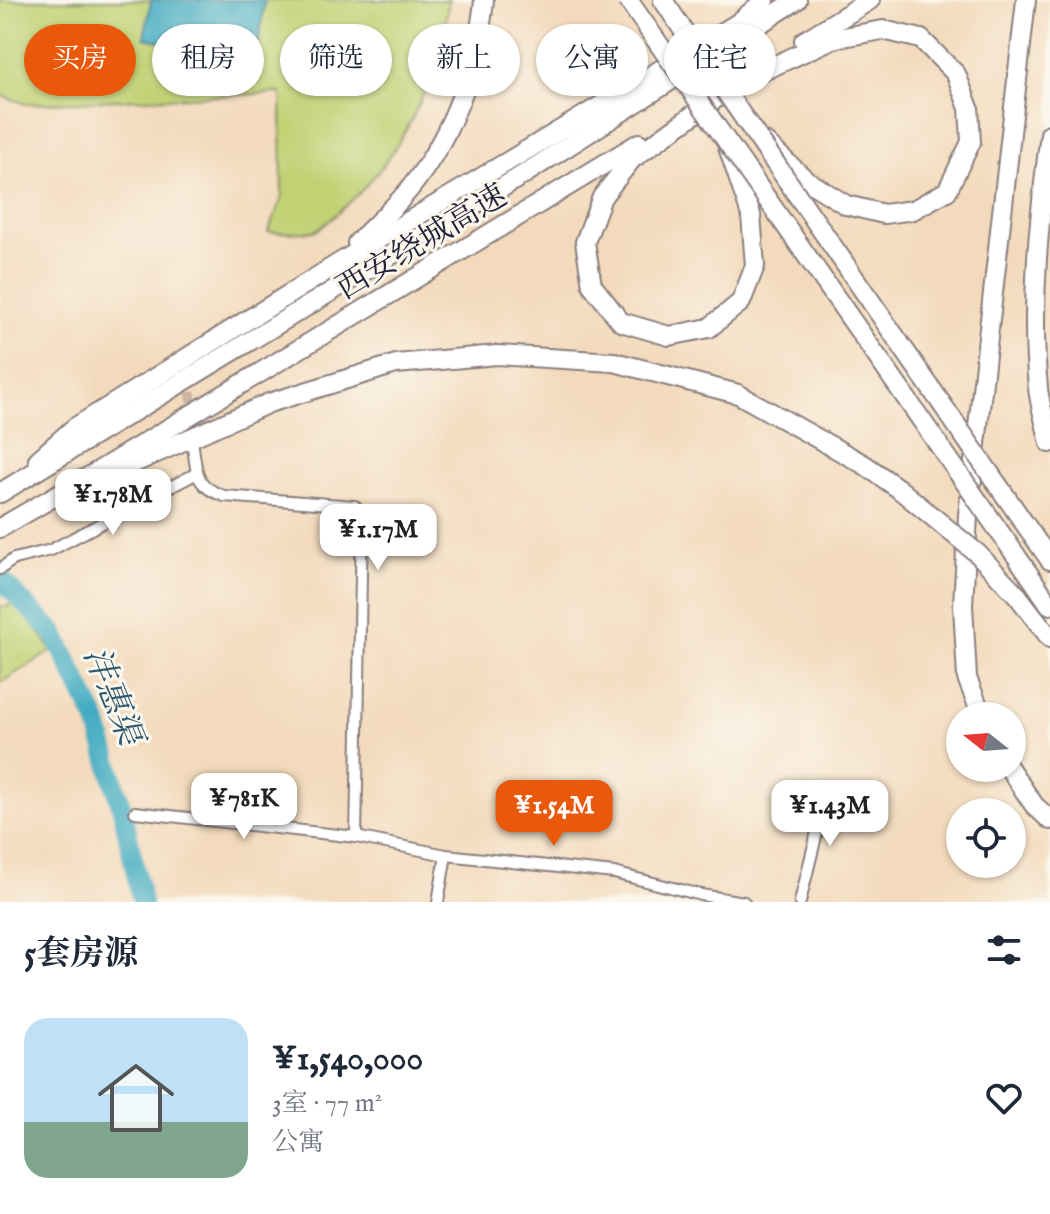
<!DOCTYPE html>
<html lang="zh">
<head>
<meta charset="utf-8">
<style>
  body { margin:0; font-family:"IM FELL English","Noto Serif SC",serif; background:#f2f2f3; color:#1f2937; height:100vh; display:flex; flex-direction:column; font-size:30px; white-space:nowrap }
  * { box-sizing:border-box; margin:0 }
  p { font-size:26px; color:#747a83 }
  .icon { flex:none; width:44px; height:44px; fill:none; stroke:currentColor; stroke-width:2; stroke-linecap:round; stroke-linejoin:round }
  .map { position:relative; height:902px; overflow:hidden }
  .details { display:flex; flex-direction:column; background:#fff; flex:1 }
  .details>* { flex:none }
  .hud { position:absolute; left:24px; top:24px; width:1002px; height:72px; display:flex; gap:16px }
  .needle { width:52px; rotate:287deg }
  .controls { position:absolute; left:946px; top:702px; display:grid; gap:16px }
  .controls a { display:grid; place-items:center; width:80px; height:80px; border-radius:50%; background:#fff; box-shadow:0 2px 6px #0004; font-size:40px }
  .price { position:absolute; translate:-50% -68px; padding:0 18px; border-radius:16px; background:#fff; color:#222; font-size:26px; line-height:52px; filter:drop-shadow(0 2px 4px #0008) }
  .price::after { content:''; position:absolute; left:50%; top:48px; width:24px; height:18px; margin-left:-12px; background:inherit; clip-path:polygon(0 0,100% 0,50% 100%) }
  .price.active { background:#ea580c; color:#fff }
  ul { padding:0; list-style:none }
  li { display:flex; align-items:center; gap:24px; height:200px; padding:0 24px }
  li span { display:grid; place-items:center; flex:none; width:224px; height:160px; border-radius:24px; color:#555 }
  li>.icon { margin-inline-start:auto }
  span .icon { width:96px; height:96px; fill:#fffc; stroke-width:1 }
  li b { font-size:34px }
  h2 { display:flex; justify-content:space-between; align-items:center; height:96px; padding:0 24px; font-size:34px }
  .chip { padding:0 28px; border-radius:36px; background:#fff; box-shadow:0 2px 6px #0004; font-size:28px; line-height:72px }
  .chip.active { background:#ea580c; color:#fff }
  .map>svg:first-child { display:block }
  .green { fill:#c1d275; stroke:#727a58; stroke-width:2 }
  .water { fill:#42acc2; stroke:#32677e; stroke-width:2 }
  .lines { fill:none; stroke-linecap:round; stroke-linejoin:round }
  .river { stroke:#42acc2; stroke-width:20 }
  .minor-tunnel { stroke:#c9b5a2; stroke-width:10; stroke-dasharray:10 5; stroke-linecap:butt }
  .minor-casing { stroke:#8a7e7c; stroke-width:14 }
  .motorway-casing { stroke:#8a7e7c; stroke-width:22 }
  .minor { stroke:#fff; stroke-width:10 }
  .motorway { stroke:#fff; stroke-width:18 }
  .motorway-bridge-casing { stroke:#8a7e7c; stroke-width:22; stroke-linecap:butt }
  .motorway-bridge { stroke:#fff; stroke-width:18 }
  .labels { text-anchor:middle; stroke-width:6; stroke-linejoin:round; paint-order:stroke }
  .street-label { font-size:32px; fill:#22223b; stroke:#fbf7ec }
  .water-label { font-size:34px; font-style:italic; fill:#2f5971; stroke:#fbf7ec }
</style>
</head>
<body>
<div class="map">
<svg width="1050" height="902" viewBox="0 0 1050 902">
  <rect width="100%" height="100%" fill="#fbf7ec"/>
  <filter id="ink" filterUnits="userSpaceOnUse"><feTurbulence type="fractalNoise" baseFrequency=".0125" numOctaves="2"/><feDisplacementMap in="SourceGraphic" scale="16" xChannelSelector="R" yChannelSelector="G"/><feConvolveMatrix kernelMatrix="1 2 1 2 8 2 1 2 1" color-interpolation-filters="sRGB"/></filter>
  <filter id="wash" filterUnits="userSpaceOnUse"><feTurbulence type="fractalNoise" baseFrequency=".006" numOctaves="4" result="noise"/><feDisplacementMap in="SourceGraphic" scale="32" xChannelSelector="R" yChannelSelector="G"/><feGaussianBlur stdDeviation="1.8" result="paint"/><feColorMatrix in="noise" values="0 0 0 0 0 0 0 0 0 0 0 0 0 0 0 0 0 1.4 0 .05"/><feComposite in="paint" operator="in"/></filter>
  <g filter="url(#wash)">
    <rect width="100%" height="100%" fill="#f3dabc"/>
    <g class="green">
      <path d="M0,0H449C437,80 403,157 341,210C334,216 325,226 317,230C307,234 279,232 268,232L282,198L281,93L26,104L0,95Z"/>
      <path d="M13,595L52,651L0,683V606L9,607Z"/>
    </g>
    <path class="water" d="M151,0H265L256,61L144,38Z"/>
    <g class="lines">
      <path class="river" d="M0,579L54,633L97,721L123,813L142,902"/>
    </g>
  </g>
  <g filter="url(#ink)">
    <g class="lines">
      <path class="minor-tunnel" d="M190,377L193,441"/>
      <g class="minor-casing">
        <g id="minor">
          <path d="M193,447C197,474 195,486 224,496L355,506L362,524L356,837"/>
          <path d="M0,569L14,559L51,550L197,473"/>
          <path d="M135,812L356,837L446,855L614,873L701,895L744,902"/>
          <path d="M438,902L446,855"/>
          <path d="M800,902L828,787"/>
        </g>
      </g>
      <g class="motorway-casing">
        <g id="motorway">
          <path d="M663,0L683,30"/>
          <path d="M804,41L870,0"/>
          <path d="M1050,134C1039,218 1030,304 1038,388C1040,406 1046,425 1050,443"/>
          <path d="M728,147L751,215L755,266L741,302L709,328L669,336L621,322L592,285L585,242L602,197L632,159L739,82L832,39L883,30L921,39L956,74L969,108L971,142L947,191L913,210L884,214L846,205L806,180L765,142"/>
          <path d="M357,243C372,228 387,214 401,199C449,145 477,71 484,0"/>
          <path d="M38,460L74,428L339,263L738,23L765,0"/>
          <path d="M123,468L269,403L396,364L497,355L614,362L738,394L865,465L899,489"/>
          <path d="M0,493L526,173L797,0"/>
          <path d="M0,528L93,474L639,143"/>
          <path d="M1038,543L1050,560"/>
          <path d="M1015,554L1050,605"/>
          <path d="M1017,595L1050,638"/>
          <path d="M982,716L967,678L963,605L968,515L1026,0"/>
          <path d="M1009,768L1034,805L1050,820"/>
        </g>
      </g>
      <use href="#minor" class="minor"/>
      <use href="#motorway" class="motorway"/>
      <g class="motorway-bridge-casing">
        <g id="motorway-bridge">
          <path d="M628,0L1015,554"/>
          <path d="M683,30L1038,543"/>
          <path d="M899,489L978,554L1017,595"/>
        </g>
      </g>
      <use href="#motorway-bridge" class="motorway-bridge"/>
    </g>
  </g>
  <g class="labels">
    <g class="street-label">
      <text transform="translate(421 241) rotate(-31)" y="11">西安绕城高速</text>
    </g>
    <g class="water-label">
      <text transform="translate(114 695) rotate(68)" y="12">沣惠渠</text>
    </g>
  </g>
</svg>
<div class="controls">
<a><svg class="needle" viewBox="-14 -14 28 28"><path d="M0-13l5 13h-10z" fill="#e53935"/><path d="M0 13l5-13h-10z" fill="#747a83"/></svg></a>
<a><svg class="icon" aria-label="locate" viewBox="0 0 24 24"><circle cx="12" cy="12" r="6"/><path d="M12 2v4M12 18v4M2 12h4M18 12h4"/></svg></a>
</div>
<b class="price" style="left:113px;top:537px">¥1.78M</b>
<b class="price" style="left:378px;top:572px">¥1.17M</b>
<b class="price" style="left:244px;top:841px">¥781K</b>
<b class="price active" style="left:554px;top:848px">¥1.54M</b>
<b class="price" style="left:830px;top:848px">¥1.43M</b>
<div class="hud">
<a class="chip active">买房</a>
<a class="chip">租房</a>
<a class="chip">筛选</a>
<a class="chip">新上</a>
<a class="chip">公寓</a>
<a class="chip">住宅</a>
</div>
</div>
<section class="details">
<h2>5套房源<svg class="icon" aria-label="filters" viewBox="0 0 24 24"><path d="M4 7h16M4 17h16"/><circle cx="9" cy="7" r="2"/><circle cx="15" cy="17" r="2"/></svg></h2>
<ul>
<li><span style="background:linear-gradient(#bfe0f5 65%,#7fa58c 0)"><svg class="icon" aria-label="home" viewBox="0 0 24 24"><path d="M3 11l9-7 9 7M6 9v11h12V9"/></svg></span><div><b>¥1,540,000</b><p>3室 · 77 m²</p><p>公寓</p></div><svg class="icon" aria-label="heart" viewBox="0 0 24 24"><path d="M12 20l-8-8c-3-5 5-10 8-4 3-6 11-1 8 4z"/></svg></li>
</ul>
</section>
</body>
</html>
